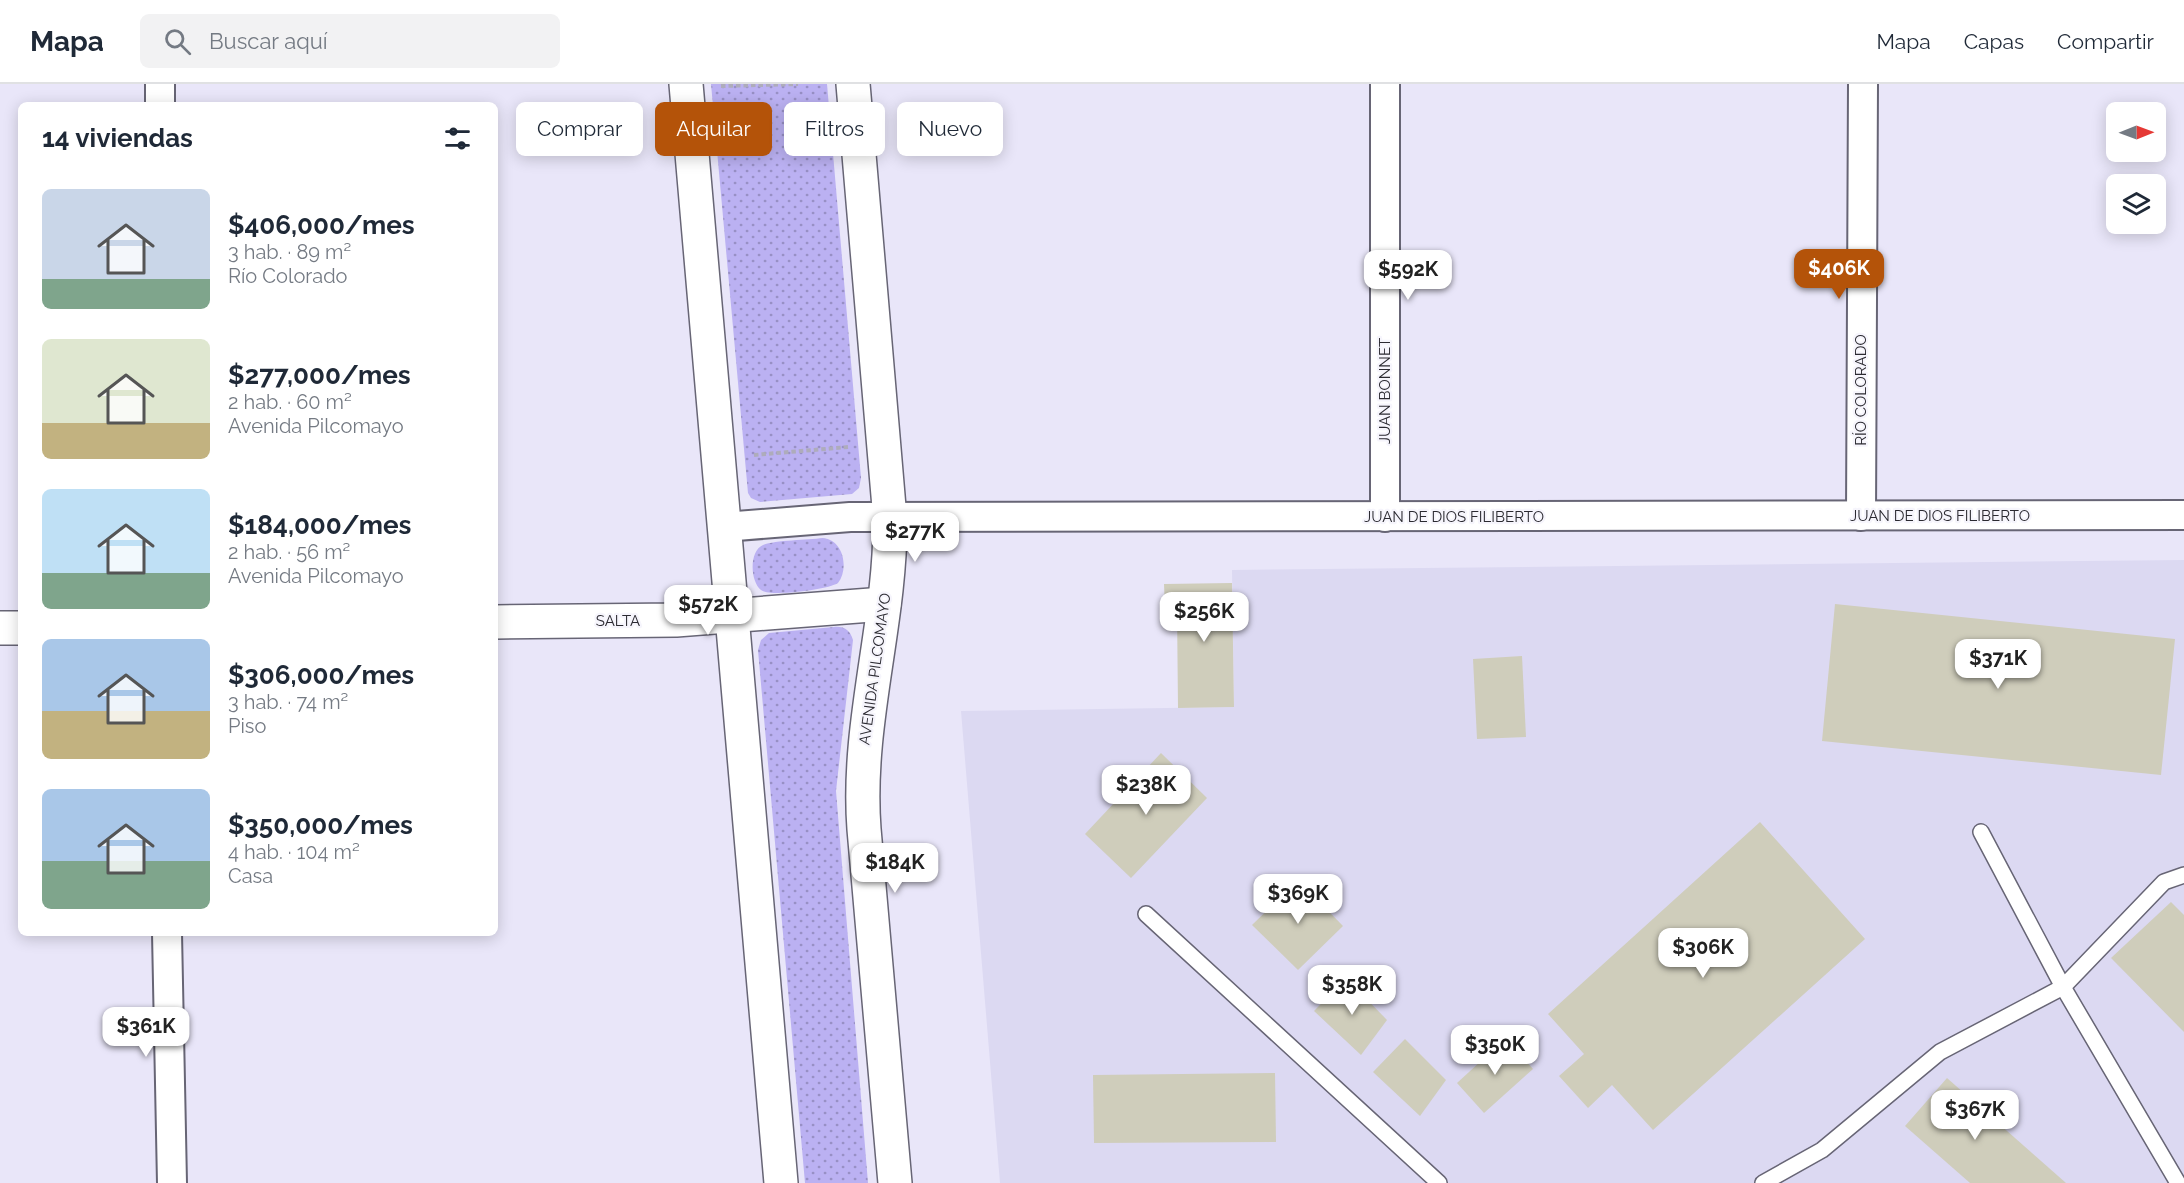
<!DOCTYPE html>
<html lang="es">
<head>
<meta charset="utf-8">
<style>
  body { margin:0; font-family:Raleway,sans-serif; background:#f2f2f3; color:#1f2937; height:100vh; display:flex; flex-direction:column; font-size:22px; white-space:nowrap }
  * { box-sizing:border-box; margin:0 }
  p { font-size:20px; color:#747a83 }
  .icon { flex:none; width:33px; height:33px; fill:none; stroke:currentColor; stroke-width:2; stroke-linecap:round; stroke-linejoin:round }
  .map { position:relative; flex:1; overflow:hidden }
  .sheet { position:absolute; left:18px; top:18px; width:480px; height:834px; display:flex; flex-direction:column; background:#fff; border-radius:9px; box-shadow:0 3px 15px #0003 }
  .sheet>* { flex:none }
  .hud { position:absolute; left:516px; top:18px; width:570px; height:54px; display:flex; gap:12px }
  .needle { width:39px; rotate:89deg }
  .fabs { position:absolute; left:2106px; top:18px; display:grid; gap:12px }
  .fabs a { display:grid; place-items:center; width:60px; height:60px; border-radius:9px; background:#fff; box-shadow:0 3px 15px #0003; font-size:30px }
  .price { position:absolute; translate:-50% -51px; padding:0 14px; border-radius:12px; background:#fff; color:#222; font-size:20px; line-height:39px; filter:drop-shadow(0 2px 3px #0008) }
  .price::after { content:''; position:absolute; left:50%; top:36px; width:18px; height:14px; margin-left:-9px; background:inherit; clip-path:polygon(0 0,100% 0,50% 100%) }
  .price.current { background:#b45309; color:#fff }
  ul { padding:0; list-style:none }
  li { display:flex; align-items:center; gap:18px; height:150px; padding:0 24px }
  li span { display:grid; place-items:center; flex:none; width:168px; height:120px; border-radius:9px; color:#555 }
  li>.icon { margin-inline-start:auto }
  span .icon { width:72px; height:72px; fill:#fffc; stroke-width:1 }
  li b { font-size:26px }
  h2 { display:flex; justify-content:space-between; align-items:center; height:72px; padding:0 24px; font-size:26px }
  .pill { padding:0 21px; border-radius:9px; background:#fff; box-shadow:0 3px 15px #0003; font-size:21px; line-height:54px }
  .pill.current { background:#b45309; color:#fff }
  header { display:flex; align-items:center; gap:36px; box-sizing:border-box; height:84px; padding:0 30px; background:#fff; border-bottom:2px solid #e0e1e3 }
  header strong { font-size:28px }
  nav { display:flex; gap:33px; margin-inline-start:auto; font-size:21px }
  .search { width:420px; height:54px; background:#f2f2f3; display:flex; align-items:center; gap:15px; box-sizing:border-box; padding:0 21px; border-radius:9px; color:#747a83; font-size:22px }
  .map>svg:first-child { display:block }
  .built { fill:#dcd9f2 }
  .green { fill:url(#green-dots) }
  .building { fill:#cfcdbb }
  .lines { fill:none; stroke-linecap:round; stroke-linejoin:round }
  .service-casing { stroke:#676575; stroke-width:18 }
  .minor-casing { stroke:#676575; stroke-width:32 }
  .tertiary-casing { stroke:#676575; stroke-width:36 }
  .secondary-casing { stroke:#676575; stroke-width:36 }
  .path { stroke:#aeacbb; stroke-width:4; stroke-dasharray:4.5 3; stroke-linecap:butt }
  .service { stroke:#fff; stroke-width:15 }
  .minor { stroke:#fff; stroke-width:28 }
  .tertiary { stroke:#fff; stroke-width:33 }
  .secondary { stroke:#fff; stroke-width:33 }
  .labels { text-anchor:middle; stroke-width:4.5; stroke-linejoin:round; paint-order:stroke }
  .street-label { font-size:15px; fill:#2b2a31; stroke:#f6f5fc }
</style>
</head>
<body>
<header>
<strong>Mapa</strong>
<div class="search"><svg class="icon" aria-label="search" viewBox="0 0 24 24"><circle cx="10" cy="10" r="6"/><path d="M15 15l6 6"/></svg>Buscar aquí</div>
<nav><a>Mapa</a><a>Capas</a><a>Compartir</a></nav>
</header>
<div class="map">
<svg width="2184" height="1099" viewBox="0 0 2184 1099">
  <defs>
    <pattern id="green-dots" width="8" height="8" patternUnits="userSpaceOnUse" patternTransform="scale(1.5)"><rect width="8" height="8" fill="#bbb1f2"/><path d="M2 2h.1M6 6h.1" fill="none" stroke="#9890c5" stroke-width="1.8" stroke-linecap="round"/></pattern>
  </defs>
  <rect width="100%" height="100%" fill="#e9e6f9"/>
  <path class="built" d="M2184,476V1099H1000L961,627L1234,623L1232,486Z"/>
  <g class="green">
    <path d="M711,0H827L861,394L859,404L852,410L760,418L751,414L748,409Z"/>
    <path d="M823,454C844,456 849,485 838,499C827,506 770,513 761,506C750,497 749,467 763,461C776,456 807,456 823,454Z"/>
    <path d="M834,543C844,542 850,546 853,556L836,707L868,1099H805L758,566L761,556L769,549Z"/>
  </g>
  <g class="building">
    <path d="M1232,499L1234,623L1178,624L1177,525H1165L1164,500Z"/>
    <path d="M1835,520L2175,555L2161,691L1822,657Z"/>
    <path d="M1522,572L1526,653L1477,655L1473,575Z"/>
    <path d="M1161,669L1207,714L1131,794L1085,750Z"/>
    <path d="M1760,738L1865,855L1653,1046L1612,1001L1588,1024L1559,992L1584,970L1548,930Z"/>
    <path d="M1298,796L1343,842L1298,886L1252,841Z"/>
    <path d="M2171,818L2184,831V948L2111,874Z"/>
    <path d="M1346,894L1387,936L1361,971L1314,927Z"/>
    <path d="M1506,954L1533,985L1484,1029L1457,999Z"/>
    <path d="M1405,955L1446,996L1420,1032L1373,988Z"/>
    <path d="M1275,989L1276,1058L1094,1059L1093,991Z"/>
    <path d="M1947,994L2066,1099H1970L1905,1042Z"/>
  </g>
  <g class="lines">
    <g class="service-casing">
      <g id="service">
        <path d="M1981,748L2063,903L2178,1099"/>
        <path d="M1146,830L1439,1099"/>
        <path d="M1763,1099L1822,1066L1940,968L2063,903L2164,798L2184,791"/>
      </g>
    </g>
    <g class="minor-casing">
      <g id="minor">
        <path d="M160,0V21"/>
        <path d="M1861,432L1863,0"/>
        <path d="M1385,433V0"/>
        <path d="M724,443L850,433L2184,431"/>
        <path d="M167,849L172,1099"/>
      </g>
    </g>
    <g class="tertiary-casing">
      <g id="tertiary">
        <path d="M495,538L676,536L884,520"/>
        <path d="M0,544H21"/>
      </g>
    </g>
    <g class="secondary-casing">
      <g id="secondary">
        <path d="M686,0L781,1099"/>
        <path d="M853,0L890,435C891,539 856,639 864,745L895,1099"/>
      </g>
    </g>
    <g class="path">
      <path d="M721,2L798,0"/>
      <path d="M754,371L848,363"/>
    </g>
    <use href="#service" class="service"/>
    <use href="#minor" class="minor"/>
    <use href="#tertiary" class="tertiary"/>
    <use href="#secondary" class="secondary"/>
  </g>
  <g class="labels">
    <g class="street-label">
      <text transform="translate(1861 306) rotate(-90)" y="5">RÍO COLORADO</text>
      <text transform="translate(1385 307) rotate(-90)" y="5">JUAN BONNET</text>
      <text x="1940" y="437">JUAN DE DIOS FILIBERTO</text>
      <text x="1454" y="438">JUAN DE DIOS FILIBERTO</text>
      <text x="618" y="542">SALTA</text>
      <text transform="translate(875 585) rotate(-82)" y="5">AVENIDA PILCOMAYO</text>
    </g>
  </g>
</svg>
<div class="fabs">
<a><svg class="needle" viewBox="-14 -14 28 28"><path d="M0-13l5 13h-10z" fill="#e53935"/><path d="M0 13l5-13h-10z" fill="#747a83"/></svg></a>
<a><svg class="icon" aria-label="layers" viewBox="0 0 24 24"><path d="M12 4l9 5-9 5-9-5zM3 14l9 5 9-5"/></svg></a>
</div>
<b class="price current" style="left:1839px;top:216px">$406K</b>
<b class="price" style="left:1408px;top:217px">$592K</b>
<b class="price" style="left:915px;top:479px">$277K</b>
<b class="price" style="left:708px;top:552px">$572K</b>
<b class="price" style="left:1204px;top:559px">$256K</b>
<b class="price" style="left:1998px;top:606px">$371K</b>
<b class="price" style="left:1146px;top:732px">$238K</b>
<b class="price" style="left:895px;top:810px">$184K</b>
<b class="price" style="left:1298px;top:841px">$369K</b>
<b class="price" style="left:1703px;top:895px">$306K</b>
<b class="price" style="left:1352px;top:932px">$358K</b>
<b class="price" style="left:146px;top:974px">$361K</b>
<b class="price" style="left:1495px;top:992px">$350K</b>
<b class="price" style="left:1975px;top:1057px">$367K</b>
<div class="hud">
<a class="pill">Comprar</a>
<a class="pill current">Alquilar</a>
<a class="pill">Filtros</a>
<a class="pill">Nuevo</a>
</div>
<section class="sheet">
<h2>14 viviendas<svg class="icon" aria-label="filters" viewBox="0 0 24 24"><path d="M4 7h16M4 17h16"/><circle cx="9" cy="7" r="2"/><circle cx="15" cy="17" r="2"/></svg></h2>
<ul>
<li><span style="background:linear-gradient(#c9d6e8 75%,#7fa58c 0)"><svg class="icon" aria-label="home" viewBox="0 0 24 24"><path d="M3 11l9-7 9 7M6 9v11h12V9"/></svg></span><div><b>$406,000/mes</b><p>3 hab. · 89 m²</p><p>Río Colorado</p></div></li>
<li><span style="background:linear-gradient(#dfe7d0 70%,#c2b280 0)"><svg class="icon" aria-label="home" viewBox="0 0 24 24"><path d="M3 11l9-7 9 7M6 9v11h12V9"/></svg></span><div><b>$277,000/mes</b><p>2 hab. · 60 m²</p><p>Avenida Pilcomayo</p></div></li>
<li><span style="background:linear-gradient(#bfe0f5 70%,#7fa58c 0)"><svg class="icon" aria-label="home" viewBox="0 0 24 24"><path d="M3 11l9-7 9 7M6 9v11h12V9"/></svg></span><div><b>$184,000/mes</b><p>2 hab. · 56 m²</p><p>Avenida Pilcomayo</p></div></li>
<li><span style="background:linear-gradient(#a9c7e8 60%,#c2b280 0)"><svg class="icon" aria-label="home" viewBox="0 0 24 24"><path d="M3 11l9-7 9 7M6 9v11h12V9"/></svg></span><div><b>$306,000/mes</b><p>3 hab. · 74 m²</p><p>Piso</p></div></li>
<li><span style="background:linear-gradient(#a9c7e8 60%,#7fa58c 0)"><svg class="icon" aria-label="home" viewBox="0 0 24 24"><path d="M3 11l9-7 9 7M6 9v11h12V9"/></svg></span><div><b>$350,000/mes</b><p>4 hab. · 104 m²</p><p>Casa</p></div></li>
</ul>
</section>
</div>
</body>
</html>
